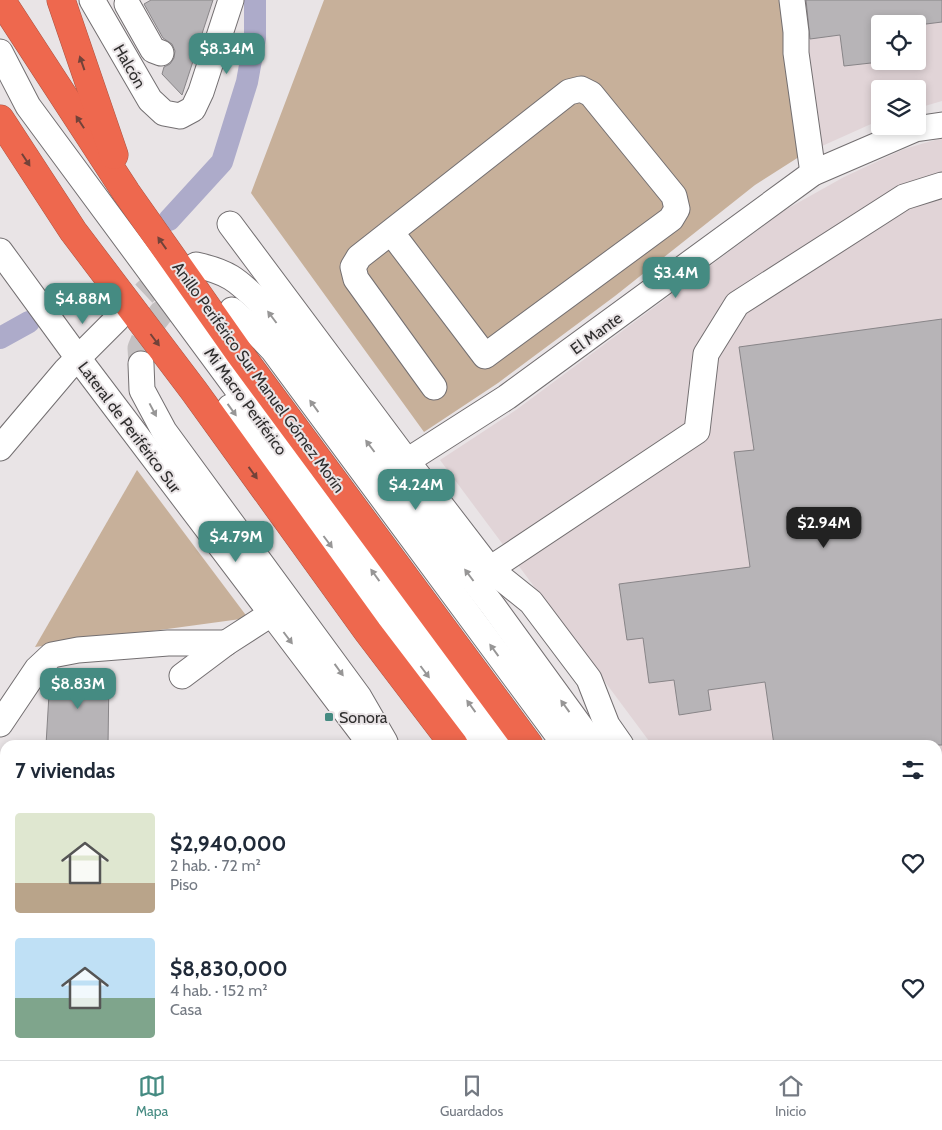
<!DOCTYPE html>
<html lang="es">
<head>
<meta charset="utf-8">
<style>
  body { margin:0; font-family:Cabin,sans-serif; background:#f2f2f3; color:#1f2937; height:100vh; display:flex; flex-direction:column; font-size:19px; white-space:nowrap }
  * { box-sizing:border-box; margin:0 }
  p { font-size:16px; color:#747a83 }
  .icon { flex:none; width:28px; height:28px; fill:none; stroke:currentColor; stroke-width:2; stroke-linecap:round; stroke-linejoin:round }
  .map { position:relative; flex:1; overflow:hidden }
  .panel { position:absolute; left:0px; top:740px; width:942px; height:320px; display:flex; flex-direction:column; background:#fff; border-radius:15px 15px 0 0; box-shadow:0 2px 8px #0003 }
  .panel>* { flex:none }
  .fabs { position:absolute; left:871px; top:15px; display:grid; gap:10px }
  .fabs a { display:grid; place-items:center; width:55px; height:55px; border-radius:5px; background:#fff; box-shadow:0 2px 8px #0003; font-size:25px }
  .price { position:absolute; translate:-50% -42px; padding:0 11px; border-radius:10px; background:#458b82; color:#fff; font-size:16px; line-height:32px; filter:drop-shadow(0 1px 2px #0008) }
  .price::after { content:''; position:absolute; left:50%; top:30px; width:15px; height:11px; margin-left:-8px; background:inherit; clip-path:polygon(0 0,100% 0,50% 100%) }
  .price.on { background:#222; color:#fff }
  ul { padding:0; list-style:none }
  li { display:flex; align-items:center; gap:15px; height:125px; padding:0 15px }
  li span { display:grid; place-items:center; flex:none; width:140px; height:100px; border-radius:5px; color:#555 }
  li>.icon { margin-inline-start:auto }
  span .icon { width:60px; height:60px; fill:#fffc; stroke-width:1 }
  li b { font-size:21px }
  h2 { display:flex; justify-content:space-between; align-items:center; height:60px; padding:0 15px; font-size:21px }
  .tabs { display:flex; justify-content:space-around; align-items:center; height:70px; border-top:1px solid #e0e1e3; background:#fff; font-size:14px; color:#747a83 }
  .tabs a { display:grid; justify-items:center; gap:2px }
  .tabs .on { color:#458b82 }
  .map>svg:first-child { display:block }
  .built { fill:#e1d4d7; fill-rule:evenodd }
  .green { fill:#c7b09a }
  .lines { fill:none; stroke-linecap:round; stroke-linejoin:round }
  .canal { stroke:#adabca; stroke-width:22 }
  .building { fill:#b7b4b7; stroke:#888588 }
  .minor-tunnel { stroke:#c4c0c1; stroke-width:25; stroke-dasharray:25 12; stroke-linecap:butt }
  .minor-casing { stroke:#736f71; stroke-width:27 }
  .highway-casing { stroke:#ab5443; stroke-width:29 }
  .minor { stroke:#fff; stroke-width:25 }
  .highway { stroke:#ee684e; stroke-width:28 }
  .oneway { fill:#724239 }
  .oneway2 { fill:#979696 }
  .poi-dot { fill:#458b82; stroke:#e9e4e6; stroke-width:2 }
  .labels { text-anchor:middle; stroke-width:4; stroke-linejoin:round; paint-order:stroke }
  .street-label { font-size:16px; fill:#2f2e2e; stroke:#e9e4e6 }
  .poi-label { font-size:16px; fill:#2f2e2e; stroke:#e9e4e6; text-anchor:start }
</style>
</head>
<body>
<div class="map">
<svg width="942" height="1060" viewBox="0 0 942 1060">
  <rect width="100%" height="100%" fill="#e9e4e6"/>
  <g class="built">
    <path d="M780,0H942V101L918,108V89H880V120L802,155ZM880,24H918V61H880Z"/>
    <path d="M942,138V1060H886L883,1055H938V745H652L440,460L516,410L785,210L844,177L904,149Z"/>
    <path d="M438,1055H568L572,1060H438Z"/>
  </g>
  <g class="green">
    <path d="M324,0H780L802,155L755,185L615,296L498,383L424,432L251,193Z"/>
    <path d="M137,470L248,618L35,647Z"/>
  </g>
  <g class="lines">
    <g class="canal">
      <path d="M169,220L222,162L247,82L255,38V0"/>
      <path d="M0,338L29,322"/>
    </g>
  </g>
  <g class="building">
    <path d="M151,0H213L182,95L162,74L164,67L170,64L174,58L175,51L172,44L163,38L144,4Z"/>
    <path d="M806,0H942V22L918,25V24H880V62L844,66L840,35L810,39Z"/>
    <path d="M942,319V745H774L765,682L708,690L711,710L679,715L674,680L649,683L643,638L627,640L619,584L750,567L734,452L754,450L739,347Z"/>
    <path d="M53,673L109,677L108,745H46L50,677Z"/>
  </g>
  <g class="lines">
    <g class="minor-tunnel">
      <path d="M117,319L155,283L177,271"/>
      <path d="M141,364L140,348L147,331L161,313L176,304L196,300"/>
    </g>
    <g class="minor-casing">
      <g id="minor">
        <path d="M92,0L150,100L164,113L180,116L193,109L201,92L231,0"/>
        <path d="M792,0L796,32V53L813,173"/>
        <path d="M127,4L153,50L161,53"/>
        <path d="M0,52L28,106L500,745"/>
        <path d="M230,224L407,461L490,569L531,602L589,679L607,725L621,745"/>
        <path d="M391,232L485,356L671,219L677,209L674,196L591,94L581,89L569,92L359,257L353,267L356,279L434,387"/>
        <path d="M0,251L78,358L371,745"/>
        <path d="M196,265C228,272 236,279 260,302L493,606L594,745"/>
        <path d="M232,310L249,325L273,350L565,745"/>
        <path d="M141,364L142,390L164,431L359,697L385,742"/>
        <path d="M230,407L479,745"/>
        <path d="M0,448L66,370L117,319"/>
        <path d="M407,461L507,397L813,173L915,129L942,125"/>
        <path d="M490,569L697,431L706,354L737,304L904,197L942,185"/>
        <path d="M182,676L226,643L271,614"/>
        <path d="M0,724L37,669L52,655L78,650L168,643H226"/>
        <path d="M938,895H942"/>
        <path d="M498,1055L503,1060"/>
        <path d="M609,1055L613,1060"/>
        <path d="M709,1055L713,1060"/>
        <path d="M730,1055L733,1060"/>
        <path d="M820,1055L824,1060"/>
        <path d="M937,1055L941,1060"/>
        <path d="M414,1060V1055"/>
        <path d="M526,1060L532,1055"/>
      </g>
    </g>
    <g class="highway-casing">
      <g id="highway">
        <path d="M1,0L126,192L240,354L529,745"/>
        <path d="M61,0L114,155"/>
        <path d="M0,119L73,231L194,391L368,632L454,745"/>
        <path d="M626,1055L628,1060"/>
        <path d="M686,1055L690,1060"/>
        <path d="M777,1055L782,1060"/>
      </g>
    </g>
    <use href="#minor" class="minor"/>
    <use href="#highway" class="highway"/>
  </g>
  <defs><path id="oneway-solid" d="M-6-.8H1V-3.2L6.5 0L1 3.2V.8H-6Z" transform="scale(1.25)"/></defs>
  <g class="oneway">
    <use href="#oneway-solid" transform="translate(82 63) rotate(-109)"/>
    <use href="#oneway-solid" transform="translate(80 122) rotate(-123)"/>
    <use href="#oneway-solid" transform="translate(26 160) rotate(57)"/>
    <use href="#oneway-solid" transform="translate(162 243) rotate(-125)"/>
    <use href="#oneway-solid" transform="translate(155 340) rotate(53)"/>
    <use href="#oneway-solid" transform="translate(253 473) rotate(54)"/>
  </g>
  <g class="oneway2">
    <use href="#oneway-solid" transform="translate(272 317) rotate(-127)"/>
    <use href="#oneway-solid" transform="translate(314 406) rotate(-126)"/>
    <use href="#oneway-solid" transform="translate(153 410) rotate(62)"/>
    <use href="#oneway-solid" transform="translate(232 410) rotate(54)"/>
    <use href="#oneway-solid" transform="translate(370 446) rotate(-127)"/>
    <use href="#oneway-solid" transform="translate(328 542) rotate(53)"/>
    <use href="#oneway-solid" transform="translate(375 575) rotate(-126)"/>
    <use href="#oneway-solid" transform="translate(469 575) rotate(-127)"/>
    <use href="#oneway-solid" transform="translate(288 638) rotate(53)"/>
    <use href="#oneway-solid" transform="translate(494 650) rotate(-126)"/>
    <use href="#oneway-solid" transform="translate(339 670) rotate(54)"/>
    <use href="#oneway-solid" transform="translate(425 672) rotate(53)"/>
    <use href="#oneway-solid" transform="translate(471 706) rotate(-126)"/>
    <use href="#oneway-solid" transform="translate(565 706) rotate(-126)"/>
  </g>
  <rect class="poi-dot" x="324" y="712" width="10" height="10" rx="2.5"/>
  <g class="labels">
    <g class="street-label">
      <text transform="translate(130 66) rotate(60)" y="6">Halcón</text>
      <text transform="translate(596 333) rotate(-36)" y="6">El Mante</text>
      <text transform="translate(259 377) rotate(54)" y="6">Anillo Periférico Sur Manuel Gómez Morín</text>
      <text transform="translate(246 401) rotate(54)" y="6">Mi Macro Periférico</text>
      <text transform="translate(130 427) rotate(53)" y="6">Lateral de Periférico Sur</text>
    </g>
    <g class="poi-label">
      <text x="339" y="723">Sonora</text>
    </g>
  </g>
</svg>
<div class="fabs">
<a><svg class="icon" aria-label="locate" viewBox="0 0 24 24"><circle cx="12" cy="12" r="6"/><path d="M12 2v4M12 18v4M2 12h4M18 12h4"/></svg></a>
<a><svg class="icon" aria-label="layers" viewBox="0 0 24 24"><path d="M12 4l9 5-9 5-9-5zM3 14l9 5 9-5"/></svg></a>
</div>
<b class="price" style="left:227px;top:75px">$8.34M</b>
<b class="price" style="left:676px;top:299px">$3.4M</b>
<b class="price" style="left:83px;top:325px">$4.88M</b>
<b class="price" style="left:416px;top:511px">$4.24M</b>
<b class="price on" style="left:824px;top:549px">$2.94M</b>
<b class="price" style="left:236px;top:563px">$4.79M</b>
<b class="price" style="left:78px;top:710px">$8.83M</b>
<section class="panel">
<h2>7 viviendas<svg class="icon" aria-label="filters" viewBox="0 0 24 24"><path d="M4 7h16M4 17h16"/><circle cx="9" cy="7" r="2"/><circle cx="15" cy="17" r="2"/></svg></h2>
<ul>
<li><span style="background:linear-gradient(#dfe7d0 70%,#b9a48a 0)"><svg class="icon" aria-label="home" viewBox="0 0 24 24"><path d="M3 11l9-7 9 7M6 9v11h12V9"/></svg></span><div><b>$2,940,000</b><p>2 hab. · 72 m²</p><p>Piso</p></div><svg class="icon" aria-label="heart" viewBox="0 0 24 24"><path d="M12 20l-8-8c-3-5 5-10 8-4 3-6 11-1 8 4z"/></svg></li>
<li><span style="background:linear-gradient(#bfe0f5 60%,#7fa58c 0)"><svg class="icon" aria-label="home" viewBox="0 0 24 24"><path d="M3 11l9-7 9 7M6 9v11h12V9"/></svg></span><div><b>$8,830,000</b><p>4 hab. · 152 m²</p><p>Casa</p></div><svg class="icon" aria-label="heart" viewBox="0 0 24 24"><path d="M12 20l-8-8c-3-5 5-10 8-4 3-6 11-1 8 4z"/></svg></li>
</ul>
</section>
</div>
<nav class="tabs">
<a class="on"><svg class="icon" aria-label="map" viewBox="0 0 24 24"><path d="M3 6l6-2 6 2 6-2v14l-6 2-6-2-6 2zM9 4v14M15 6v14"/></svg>Mapa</a>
<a><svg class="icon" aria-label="saved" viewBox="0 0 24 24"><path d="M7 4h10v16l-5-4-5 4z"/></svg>Guardados</a>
<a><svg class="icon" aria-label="home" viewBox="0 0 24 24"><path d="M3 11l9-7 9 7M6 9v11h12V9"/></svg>Inicio</a>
</nav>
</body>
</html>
